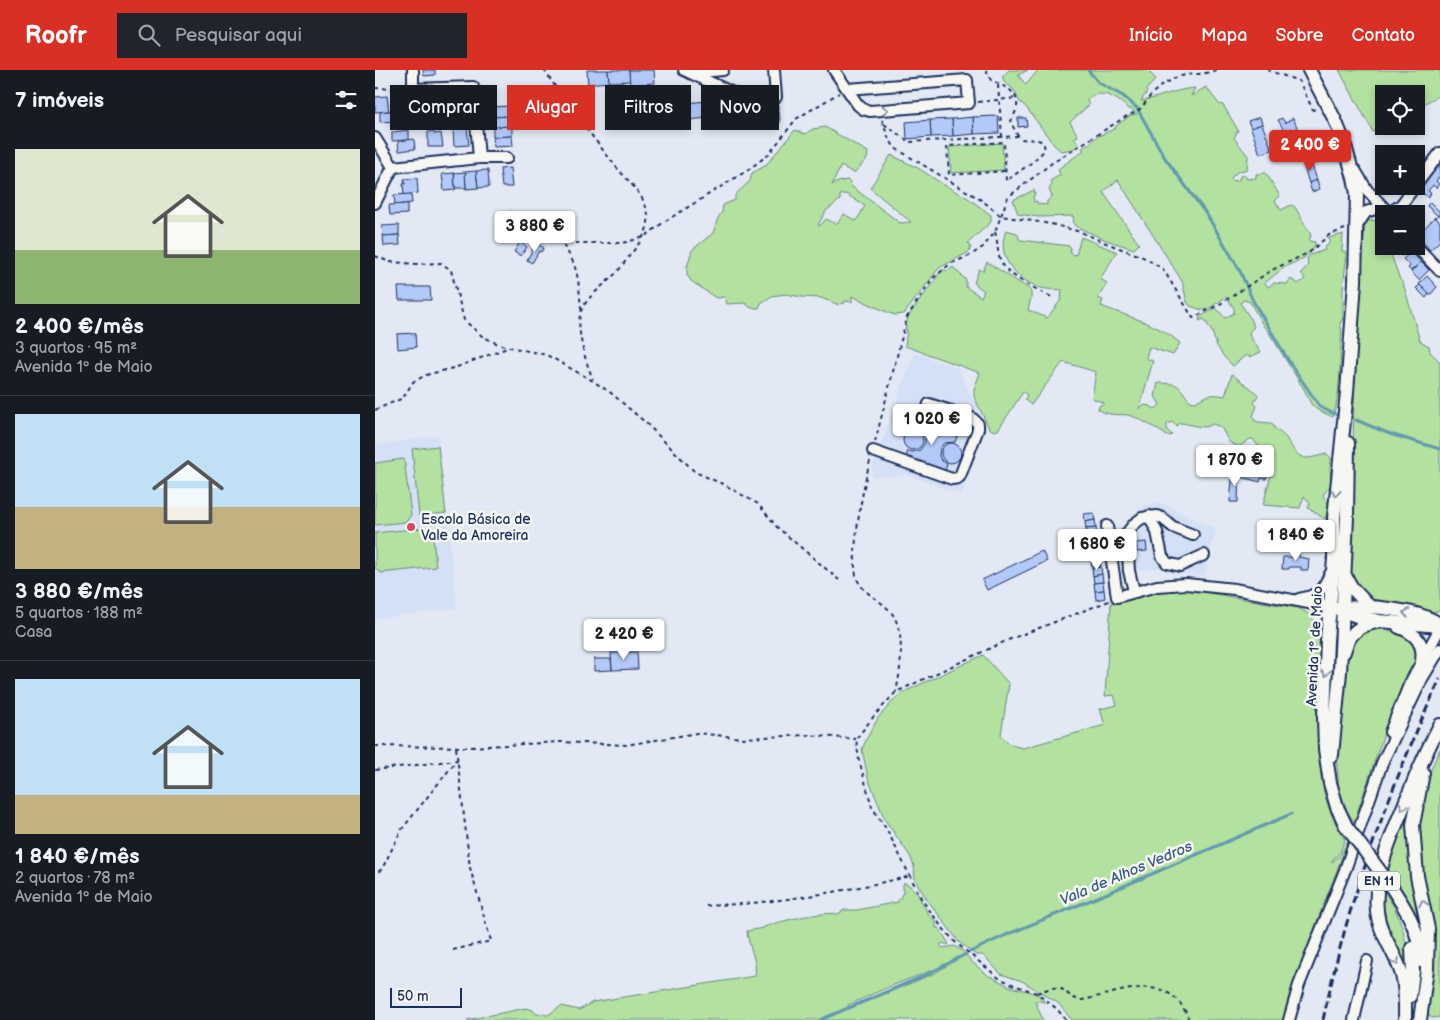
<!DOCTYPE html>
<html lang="pt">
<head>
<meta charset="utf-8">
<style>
  body { margin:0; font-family:"Balsamiq Sans",sans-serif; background:#20242c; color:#f1f3f6; height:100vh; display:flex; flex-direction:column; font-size:19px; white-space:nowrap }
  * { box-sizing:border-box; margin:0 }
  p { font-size:16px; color:#9ea1a6 }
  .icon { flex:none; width:28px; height:28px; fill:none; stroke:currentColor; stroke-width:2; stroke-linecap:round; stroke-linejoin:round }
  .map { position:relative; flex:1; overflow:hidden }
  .sheet { display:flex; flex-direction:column; background:#171b24; width:375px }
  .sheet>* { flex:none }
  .guide { position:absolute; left:15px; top:15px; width:475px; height:45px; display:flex; gap:10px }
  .controls { position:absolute; left:1000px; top:15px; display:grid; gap:10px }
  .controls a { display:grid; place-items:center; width:50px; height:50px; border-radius:0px; background:#171b24; box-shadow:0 2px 8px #0003; font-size:25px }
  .scale { position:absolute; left:15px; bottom:12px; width:72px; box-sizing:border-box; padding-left:5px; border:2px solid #1b2f5e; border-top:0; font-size:14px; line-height:18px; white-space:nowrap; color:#1b2f5e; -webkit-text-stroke:4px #f6f6f2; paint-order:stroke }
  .price { position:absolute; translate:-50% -42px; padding:0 11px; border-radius:5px; background:#fff; color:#222; font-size:16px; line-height:32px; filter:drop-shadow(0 1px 2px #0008) }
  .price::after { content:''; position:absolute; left:50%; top:30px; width:15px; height:11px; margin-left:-8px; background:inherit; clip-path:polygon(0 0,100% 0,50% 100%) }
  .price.current { background:#d93025; color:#fff }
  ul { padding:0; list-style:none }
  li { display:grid; align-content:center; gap:10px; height:265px; padding:0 15px }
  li+li { border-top:1px solid #363941 }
  li span { display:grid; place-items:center; height:155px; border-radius:0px; color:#555 }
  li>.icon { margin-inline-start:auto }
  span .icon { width:90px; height:90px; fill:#fffc; stroke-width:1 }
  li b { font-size:21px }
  h2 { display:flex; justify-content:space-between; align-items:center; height:60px; padding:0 15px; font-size:21px }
  .tag { padding:0 18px; border-radius:0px; background:#171b24; box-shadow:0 2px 8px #0003; font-size:18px; line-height:45px }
  .tag.current { background:#d93025; color:#fff }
  header { display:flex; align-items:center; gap:30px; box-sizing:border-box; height:70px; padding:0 25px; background:#d93025; color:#fff }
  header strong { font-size:24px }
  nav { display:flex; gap:28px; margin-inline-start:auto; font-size:18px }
  .search { width:350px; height:45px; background:#20242c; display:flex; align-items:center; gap:12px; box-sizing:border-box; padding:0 18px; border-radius:0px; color:#9ea1a6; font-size:19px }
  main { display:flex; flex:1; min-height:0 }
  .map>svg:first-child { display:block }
  .built { fill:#d4e0f6 }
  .green { fill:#b3e19f; stroke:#67887e; fill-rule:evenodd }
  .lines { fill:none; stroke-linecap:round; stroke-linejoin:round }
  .stream { stroke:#6199b2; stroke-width:3 }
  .building { fill:#b3caf9; stroke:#1b2f5e }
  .minor-casing { stroke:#1b2f5e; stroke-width:14 }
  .major-casing { stroke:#1b2f5e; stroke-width:16 }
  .path { stroke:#1b2f5e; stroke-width:2; stroke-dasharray:4 4; stroke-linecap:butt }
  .minor { stroke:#f6f6f2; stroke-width:10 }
  .major { stroke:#f6f6f2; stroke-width:12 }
  .rail { stroke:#1b2f5e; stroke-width:3; stroke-dasharray:8 4; stroke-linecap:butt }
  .major-bridge-casing { stroke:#1b2f5e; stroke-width:16; stroke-linecap:butt }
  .major-bridge { stroke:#f6f6f2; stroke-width:12 }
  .oneway { stroke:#8892a8 }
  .poi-dot { fill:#d1495b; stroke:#f6f6f2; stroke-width:2 }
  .labels { text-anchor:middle; stroke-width:5; stroke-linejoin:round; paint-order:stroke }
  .shield { fill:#f6f6f2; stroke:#5d6b8a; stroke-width:1 }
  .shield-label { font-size:12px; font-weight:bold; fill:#1b2f5e }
  .poi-label { font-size:14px; fill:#1b2f5e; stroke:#f6f6f2; text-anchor:start }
  .street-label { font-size:14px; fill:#1b2f5e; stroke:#f6f6f2 }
  .water-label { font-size:15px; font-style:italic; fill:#385b81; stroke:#f6f6f2 }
</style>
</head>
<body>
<header>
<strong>Roofr</strong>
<div class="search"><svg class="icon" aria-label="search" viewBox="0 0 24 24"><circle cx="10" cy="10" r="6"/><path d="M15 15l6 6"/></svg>Pesquisar aqui</div>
<nav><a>Início</a><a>Mapa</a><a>Sobre</a><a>Contato</a></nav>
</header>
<main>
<section class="sheet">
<h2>7 imóveis<svg class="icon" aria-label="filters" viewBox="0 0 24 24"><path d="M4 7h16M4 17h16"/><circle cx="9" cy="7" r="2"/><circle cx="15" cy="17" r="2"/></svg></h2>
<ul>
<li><span style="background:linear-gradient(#dfe7d0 65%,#8fb573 0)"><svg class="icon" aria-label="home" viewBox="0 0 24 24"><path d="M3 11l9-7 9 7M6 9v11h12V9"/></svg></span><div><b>2 400 €/mês</b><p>3 quartos · 95 m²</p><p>Avenida 1º de Maio</p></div></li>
<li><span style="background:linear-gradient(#bfe0f5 60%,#c2b280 0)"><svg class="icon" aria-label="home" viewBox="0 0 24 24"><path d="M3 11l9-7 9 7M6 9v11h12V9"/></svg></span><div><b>3 880 €/mês</b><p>5 quartos · 188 m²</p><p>Casa</p></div></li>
<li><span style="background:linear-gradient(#bfe0f5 75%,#c2b280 0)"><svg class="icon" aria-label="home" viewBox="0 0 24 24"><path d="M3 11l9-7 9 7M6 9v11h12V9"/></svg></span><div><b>1 840 €/mês</b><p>2 quartos · 78 m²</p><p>Avenida 1º de Maio</p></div></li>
</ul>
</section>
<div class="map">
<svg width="1065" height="950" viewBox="0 0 1065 950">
  <rect width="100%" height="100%" fill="#e2e9f4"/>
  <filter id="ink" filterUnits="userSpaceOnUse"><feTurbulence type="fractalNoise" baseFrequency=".02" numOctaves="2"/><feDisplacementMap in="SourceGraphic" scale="10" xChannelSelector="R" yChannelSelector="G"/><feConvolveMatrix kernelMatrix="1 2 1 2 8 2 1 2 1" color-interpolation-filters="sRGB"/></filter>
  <g filter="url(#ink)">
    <g class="built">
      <path d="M539,283L583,298L611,356L587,425L532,405L498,407L497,398Z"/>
      <path d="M63,366L82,538L0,549V375Z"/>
      <path d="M785,433L841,459L829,506L798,504L790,498L750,501L746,463L748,457L763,439L771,435Z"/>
    </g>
    <g class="green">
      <path d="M634,0H653L643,5L651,15L663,0H772L781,9L771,20L772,22L766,31C784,28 801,19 820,18L816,26L831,17L844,34L848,35L863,60L859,68L873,86L872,99L862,102L856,108L858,111L864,110L865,106L870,105L872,109L881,108V104L891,103L905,126L900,131L906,140L916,135L920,137L936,165L934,171L940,172V176L929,188L908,198L890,213L893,217L899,213L912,214L916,209L923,214L930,209L926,203L933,195L932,188L935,185L950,180L949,177L952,176L955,171L954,168L968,164L967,181L972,183L968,218V247L965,255L967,260C964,289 967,318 958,347L941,339L936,334L930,321L893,261L889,257L875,232L869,230L865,233L876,249L879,257L875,261L874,265L886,282L875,287L871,285L858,296L849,287L842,276L837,262L831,252L829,249L824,251L825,247L841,238L850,248L859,243V238L851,227L833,239L827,240L815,236L812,232L807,211L743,110L728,122L764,174L759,179L731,170L702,157L699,155L698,146L664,147L643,144L638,130L659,120L660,125L658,126L659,132L662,131L663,134L672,135V131L677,127L674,119L677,115L675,111L685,105L683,99L708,81V77L715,74L721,67L739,59L742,55L756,45L762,44L757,39H753C742,27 724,17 711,31L715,34L695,52L703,66L699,68L704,75L698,79L686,81L679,75L651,37L644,31L639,20L628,11V6Z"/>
      <path d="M964,0H1065V25L1041,38V24H1009V56L998,62Z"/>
      <path d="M450,57L493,82L492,89L479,103L466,96L457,115L463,112L472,110L475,112L476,116L525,153L536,152L495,118L516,85L543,98L569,115L593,128L616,145V152L593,173L596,176L594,182L564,198L529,244L520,245L514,243L477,226V232L470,231L469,234L466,233L464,235L446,228L426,227L411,224L397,226L386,233L384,238H376L370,233L352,234L350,227L341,228L316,211L312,205V197L317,180L338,163L343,148L347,142L348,135L360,130V125L375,111L377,103L390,96L420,60L430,64L438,59ZM471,124L490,136L481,151L469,144L462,154L451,149L445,156L443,155L451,141L465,130V125Z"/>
      <path d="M627,73L629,100L576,103L574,77Z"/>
      <path d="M1004,150L1009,165V176H1013L1025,210L1028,213L1045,271L1054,276L1055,282L1065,292V540L1058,542L993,528L976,508L979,323L990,154L992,151Z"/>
      <path d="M631,160L642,163L645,170L695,176L696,184L701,185L706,167L742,182L725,209L732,213L723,228L728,230L726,236C753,247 783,253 805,273L798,285L774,277L771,288L778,291L764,339L770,335L775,336L780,339L785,335L780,326L783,313C807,314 801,314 815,331L820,332C832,325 836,323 850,326L857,304C865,312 877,317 883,325L879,333L882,336L878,346L880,351L884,352L896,353L902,361C915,365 917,388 932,388C938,388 945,385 952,384L956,388L955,398L956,415L948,425L954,435L950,449L933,438L935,433L929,426L925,438L888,435L898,397L893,391L895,385L887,381L878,369H875L864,377L854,372L846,357L838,354C827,361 816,353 804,353L801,356L797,352L792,354V360L797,365L792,366C786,361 761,346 753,345C742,344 732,346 723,339L724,336L729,333L717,328L721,302L688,292L656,335L650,330L652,325L648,322L623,360L619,361L614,358L599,327V319L605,303L530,276L532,260L530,259L533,247L537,241L567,200H570L573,201L578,197L591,210V217L606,227L609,221L599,213L604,199L608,201L612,192L656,220V228L653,240L672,248L686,230L687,220C680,219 670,220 663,217C639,207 621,187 631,160Z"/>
      <path d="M63,376L71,443L44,446L37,379Z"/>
      <path d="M29,389L36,445L31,452L0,455V393Z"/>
      <path d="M57,457L61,497L6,503L0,498V463Z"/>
      <path d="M816,520L923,538C935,543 942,551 945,564C945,585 946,607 945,629C944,684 939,722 970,770L965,782L957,790V792L965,785L972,773C951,832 925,889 908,950H697L683,933L647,911L626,904L608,885H601L584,872L551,828L540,810L539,796L535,786L510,750L493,708L487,679L492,668L503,648L519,630L529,622L608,585L634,614L626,665C631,674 639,676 648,678L730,655L725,639L742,635L739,625L730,626L736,533C762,523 788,520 816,520Z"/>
      <path d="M1000,558L1030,564L1039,570L1043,587L1012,655L979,752L972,741L964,718L961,685L972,580L984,562Z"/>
      <path d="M1065,679V947L1057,948L1053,945L1059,879L1045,793L1043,758L1048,722L1057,697Z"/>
      <path d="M1035,736L1050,868L1036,835L1012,797L1024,760Z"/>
      <path d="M530,813L534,815L542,823L554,845L561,852V858H564L574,874L572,875L568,873L565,875L568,878L579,876L587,880L597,892L615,907L616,906C622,910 628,913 634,916C645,921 665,920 670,933L666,931H660L668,950H92L151,938L158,940L161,944L173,945L186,936L204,940L218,932L380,906C383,890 373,877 372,861L388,858L389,857C405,851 447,841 463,844L469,840H482L523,832L528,822V814ZM576,893L560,903L474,939L473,935L516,916Z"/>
      <path d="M1006,818C1026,843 1032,867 1033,898L1029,899L1009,854Z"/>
    </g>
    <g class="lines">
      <g class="stream">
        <path d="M713,0L724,13L748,26L762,38L790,88L832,145L864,199L878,231L915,293L945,337L962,345"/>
        <path d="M981,350L1015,364L1065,379"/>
        <path d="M595,882L631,865L728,825L916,744"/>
        <path d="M445,950L551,905L591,884"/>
      </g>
    </g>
    <g class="building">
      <path d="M48,0H60V5L49,6Z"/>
      <path d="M212,0H233L234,12L213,14Z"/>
      <path d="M233,0H254L255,11L234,12Z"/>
      <path d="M254,0H279L280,13L255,15Z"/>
      <path d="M12,26L14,41L0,42V27Z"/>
      <path d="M87,30V33H91L92,46L85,47L84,41H75V31Z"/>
      <path d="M56,31V33L64,32L63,47H58L57,44H52L49,32Z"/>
      <path d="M332,31L333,48L312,50L311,33Z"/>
      <path d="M354,35L356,52L334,53L333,36Z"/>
      <path d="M404,35L405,53L380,54L379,36Z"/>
      <path d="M136,36V46L117,47L116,37Z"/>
      <path d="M379,36L380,54L356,56L355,38Z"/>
      <path d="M14,41H23V51L5,52V42Z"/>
      <path d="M136,46L137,56L118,57L117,47Z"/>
      <path d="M623,46L624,63L599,64L598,47Z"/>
      <path d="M598,47L599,64L578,66L577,49Z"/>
      <path d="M885,47L887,54L876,58L873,51Z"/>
      <path d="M643,48H651L652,56L643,57Z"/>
      <path d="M907,48L910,53L918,48L923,59L912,65L903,50Z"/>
      <path d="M577,49L578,66L556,67L555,50Z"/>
      <path d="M555,50L556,67L532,69L531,52Z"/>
      <path d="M887,54L897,80L885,84L876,58Z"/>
      <path d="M137,56V66L118,67V57Z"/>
      <path d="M92,58L94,75L79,76L78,59Z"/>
      <path d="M34,60V70L17,71V62Z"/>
      <path d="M59,61V64L66,63L68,77H53V62Z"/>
      <path d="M137,66L138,76L119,77L118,67Z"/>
      <path d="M39,69L40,79L24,81L23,71Z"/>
      <path d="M936,92L942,110L934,113L928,94Z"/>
      <path d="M1064,95L1065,106L1061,111L1064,114L1061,118L1058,115L1053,121L1056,123L1053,128L1045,120Z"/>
      <path d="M135,98L137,117H127L125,99Z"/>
      <path d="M113,100L114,117L103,118L101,101Z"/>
      <path d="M101,101L103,118L91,119L90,102Z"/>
      <path d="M90,102L91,118H80L79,103Z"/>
      <path d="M79,103L80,120L69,121L67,104Z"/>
      <path d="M42,108L43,123L29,125L28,114H30L29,109Z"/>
      <path d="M942,110L945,119L937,122L934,113Z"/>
      <path d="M36,124L37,133L20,135L19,125Z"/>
      <path d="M1055,132L1065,142L1063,146L1052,136Z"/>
      <path d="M32,134V144L15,145L14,135Z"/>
      <path d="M136,141L141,145L136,152L130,148Z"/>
      <path d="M1060,147L1065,152V171L1055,180L1042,166Z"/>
      <path d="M24,155V165L8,166L7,156Z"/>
      <path d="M24,165L25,175L9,176L8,166Z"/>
      <path d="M145,172L152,177L146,186L139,182Z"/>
      <path d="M161,173L169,178L166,182L164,181L157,193L152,190Z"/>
      <path d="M1018,176H1031L1034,179L1027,186Z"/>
      <path d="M1036,182L1046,192L1036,201L1033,198L1035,196L1028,189Z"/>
      <path d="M1046,192L1054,200L1044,210L1036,202Z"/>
      <path d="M1052,206L1062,217L1055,225L1044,214Z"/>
      <path d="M1045,215L1054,224L1051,228L1041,218Z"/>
      <path d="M23,217H55L56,230H24Z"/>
      <path d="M40,263L41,277L23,279L22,264Z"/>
      <path d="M544,351L583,364L580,372L569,373L565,378L564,386L566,390L572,394L570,401L531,387L533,381L537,382L545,380L550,373V366L542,358Z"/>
      <circle cx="538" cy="370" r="10"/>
      <circle cx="576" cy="383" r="10"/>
      <path d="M869,396L893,402L891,409L886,408L885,412L866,407Z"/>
      <path d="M858,400L864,401L863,432H855Z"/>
      <path d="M718,443L720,450L710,452L709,444Z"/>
      <path d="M720,450L721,458L711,459L710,452Z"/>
      <path d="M721,458L722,466L712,467L711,459Z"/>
      <path d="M722,466L723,473L713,475L712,467Z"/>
      <path d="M771,472L772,481L762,482L761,473Z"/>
      <path d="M723,473L724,481L714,482L713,475Z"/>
      <path d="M667,481L672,491L612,520L607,510Z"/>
      <path d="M724,481L725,489L716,490L714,482Z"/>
      <path d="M918,482L924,483V487L934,489L933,500H926V497H914V499H907L908,487H918Z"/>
      <path d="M725,489L726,497L717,498L716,490Z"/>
      <path d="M726,497L727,504L718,506L717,498Z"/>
      <path d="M727,504L728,512L719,513L718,506Z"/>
      <path d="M728,512L729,520L720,521L719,513Z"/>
      <path d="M729,520L730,528L721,530L720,521Z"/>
      <path d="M262,582L263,599L237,600L236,583Z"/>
      <path d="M219,589H236L237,600L219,601Z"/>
    </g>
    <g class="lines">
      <g class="minor-casing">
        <g id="minor">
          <path d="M309,0L373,30L401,27L399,0"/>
          <path d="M459,0L483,35L488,39L495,41L594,33L592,10L472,19"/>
          <path d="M316,3L348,0"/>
          <path d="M38,19L40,45"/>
          <path d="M0,68L18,97L104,88L98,17L38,19V0"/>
          <path d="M104,88H132"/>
          <path d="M980,100L992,120L1015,144"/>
          <path d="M1041,115L1065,83"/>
          <path d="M0,133L18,97"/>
          <path d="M1014,143L1026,135L1040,116"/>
          <path d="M981,157L991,142L1007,137"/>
          <path d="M1041,176L1065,201"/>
          <path d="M498,381L577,409L583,408L585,406L603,359V354L597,348L554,334L550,346"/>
          <path d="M774,446L782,462L787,486L792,493L805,496L829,485"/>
          <path d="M732,456L742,527L782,516L811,514L859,519L955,537"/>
          <path d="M759,521L754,501L752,468V463L759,454L767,448L782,446L787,448L798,457L818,465"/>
          <path d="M924,529C941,526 948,521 955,504"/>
          <path d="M1015,662L1034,615L1065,558"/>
          <path d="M914,950L924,915L970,800L1007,693L1047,609L1065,579"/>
          <path d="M979,950L992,891"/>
        </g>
      </g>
      <g class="major-casing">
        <g id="major">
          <path d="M934,0L960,50L969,72L979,108L982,124L980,212L972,322L959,448V489L952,570L949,647L950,679L955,713L962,737L971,756"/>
          <path d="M969,504L977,518L995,537"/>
          <path d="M960,538L984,547L1004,551L1065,556"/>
          <path d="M967,539C991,534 1047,540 1065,555"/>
          <path d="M1024,557C1040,563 1050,573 1047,591"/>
          <path d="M969,582C973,565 983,555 1001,552"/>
          <path d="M957,685L965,602L972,447L973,373"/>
          <path d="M1013,812C1030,837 1045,860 1046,891"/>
          <path d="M1035,926L1038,901L1037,878"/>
          <path d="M1030,950C1030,935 1031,919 1027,905C1021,883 1004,864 1002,841C998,805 1019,760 1032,728C1042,703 1052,679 1065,655"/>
          <path d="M1045,950L1052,899L1053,859L1042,806L1038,755L1048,703"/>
        </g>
      </g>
      <g class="path">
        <path d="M169,0C191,33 217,66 242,98C252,110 266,122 271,137C279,158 264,173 253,188C248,194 244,201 238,206C228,216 213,226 207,239C199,254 211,294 218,309"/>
        <path d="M611,0L616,10C627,16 644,20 642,37C641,43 637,47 636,52L641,63L647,69C657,71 672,66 669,81L656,93L631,111L629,72L572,76L574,105L631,101"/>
        <path d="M892,0L924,11L938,40L942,38"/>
        <path d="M623,15L627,67"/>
        <path d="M0,18L28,19"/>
        <path d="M603,32L641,28"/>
        <path d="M507,50L513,67L520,78L608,131L626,146L676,154L706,162L731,173L768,187L788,199L818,248L845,234L897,200L935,182L954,165L970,159"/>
        <path d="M509,54L534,72L643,66"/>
        <path d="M157,154L183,169L196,173H248L269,167L289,152L373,100L394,84L421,49L464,23"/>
        <path d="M620,162C623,171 622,181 625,189C631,207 663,219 678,228"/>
        <path d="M183,169C204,194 203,208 206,239"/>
        <path d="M0,186L15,192L43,194L66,193L76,200L89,250L107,266L125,275L172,285L218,311L236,323L271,353L320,402L350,415L383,434L402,457L464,510"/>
        <path d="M0,340L28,328L38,312L51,305L82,297L132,278"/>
        <path d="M500,372L532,247L557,209L575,194L596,185L608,177L620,162L633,127L677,93L755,44C768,41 771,29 780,21C786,15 793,12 800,8C813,2 829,6 841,0"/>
        <path d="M495,391C488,417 476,480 481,505C485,522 501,527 512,538C532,554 526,600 521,622"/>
        <path d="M0,676L94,677L186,672L251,675L322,663L368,668L434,665L481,669"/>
        <path d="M0,700L82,690L27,759L7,799L0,804"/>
        <path d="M331,836C346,834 361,835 377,833C430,828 484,818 536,806"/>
        <path d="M78,880L116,871L95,798L81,677"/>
        <path d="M662,923C668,921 676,917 682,918C691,918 693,929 707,930C746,923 795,898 814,950"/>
        <path d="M691,950L682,939L662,923L639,915L624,908L579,871L566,856L547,830L512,760L497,737L484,690L481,669L499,646L521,622L633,570L734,531"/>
      </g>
      <use href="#minor" class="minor"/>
      <use href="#major" class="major"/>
      <path class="rail" d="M948,950C958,904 969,858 984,814C1007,744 1034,676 1065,609"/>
      <g class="major-bridge-casing">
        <path id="major-bridge" d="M971,756L1013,812"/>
      </g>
      <use href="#major-bridge" class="major-bridge"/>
    </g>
    <defs><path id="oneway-chevron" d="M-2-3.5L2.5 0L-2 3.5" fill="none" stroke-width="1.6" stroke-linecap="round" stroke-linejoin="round" transform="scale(1.25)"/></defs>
    <g class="oneway">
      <use href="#oneway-chevron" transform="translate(510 40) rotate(-4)"/>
      <use href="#oneway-chevron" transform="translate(961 423) rotate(96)"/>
      <use href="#oneway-chevron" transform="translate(1031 543) rotate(-170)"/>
      <use href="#oneway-chevron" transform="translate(951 603) rotate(92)"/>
      <use href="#oneway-chevron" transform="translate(1028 737) rotate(113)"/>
      <use href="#oneway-chevron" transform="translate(1048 833) rotate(-102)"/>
      <use href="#oneway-chevron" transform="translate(1021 892) rotate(65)"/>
    </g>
  </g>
  <circle class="poi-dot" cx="36" cy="457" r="5"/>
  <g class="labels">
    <rect class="shield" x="983" y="801.5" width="42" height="19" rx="4"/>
    <g class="shield-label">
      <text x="1004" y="815">EN 11</text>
    </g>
    <g class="poi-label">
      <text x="46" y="454">Escola Básica de<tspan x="46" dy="16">Vale da Amoreira</tspan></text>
    </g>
    <g class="street-label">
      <text transform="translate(939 576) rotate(-87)" y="5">Avenida 1º de Maio</text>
    </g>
    <g class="water-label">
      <text transform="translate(751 803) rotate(-23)" y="5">Vala de Alhos Vedros</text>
    </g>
  </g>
</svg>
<div class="controls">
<a><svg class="icon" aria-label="locate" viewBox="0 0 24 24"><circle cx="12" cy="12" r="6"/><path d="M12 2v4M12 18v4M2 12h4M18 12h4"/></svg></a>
<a>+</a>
<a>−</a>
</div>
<div class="scale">50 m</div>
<b class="price current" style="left:935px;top:102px">2 400 €</b>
<b class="price" style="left:160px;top:183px">3 880 €</b>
<b class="price" style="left:557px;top:376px">1 020 €</b>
<b class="price" style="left:860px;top:417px">1 870 €</b>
<b class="price" style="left:921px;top:492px">1 840 €</b>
<b class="price" style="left:722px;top:501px">1 680 €</b>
<b class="price" style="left:249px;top:591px">2 420 €</b>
<div class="guide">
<a class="tag">Comprar</a>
<a class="tag current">Alugar</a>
<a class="tag">Filtros</a>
<a class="tag">Novo</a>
</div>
</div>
</main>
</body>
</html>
